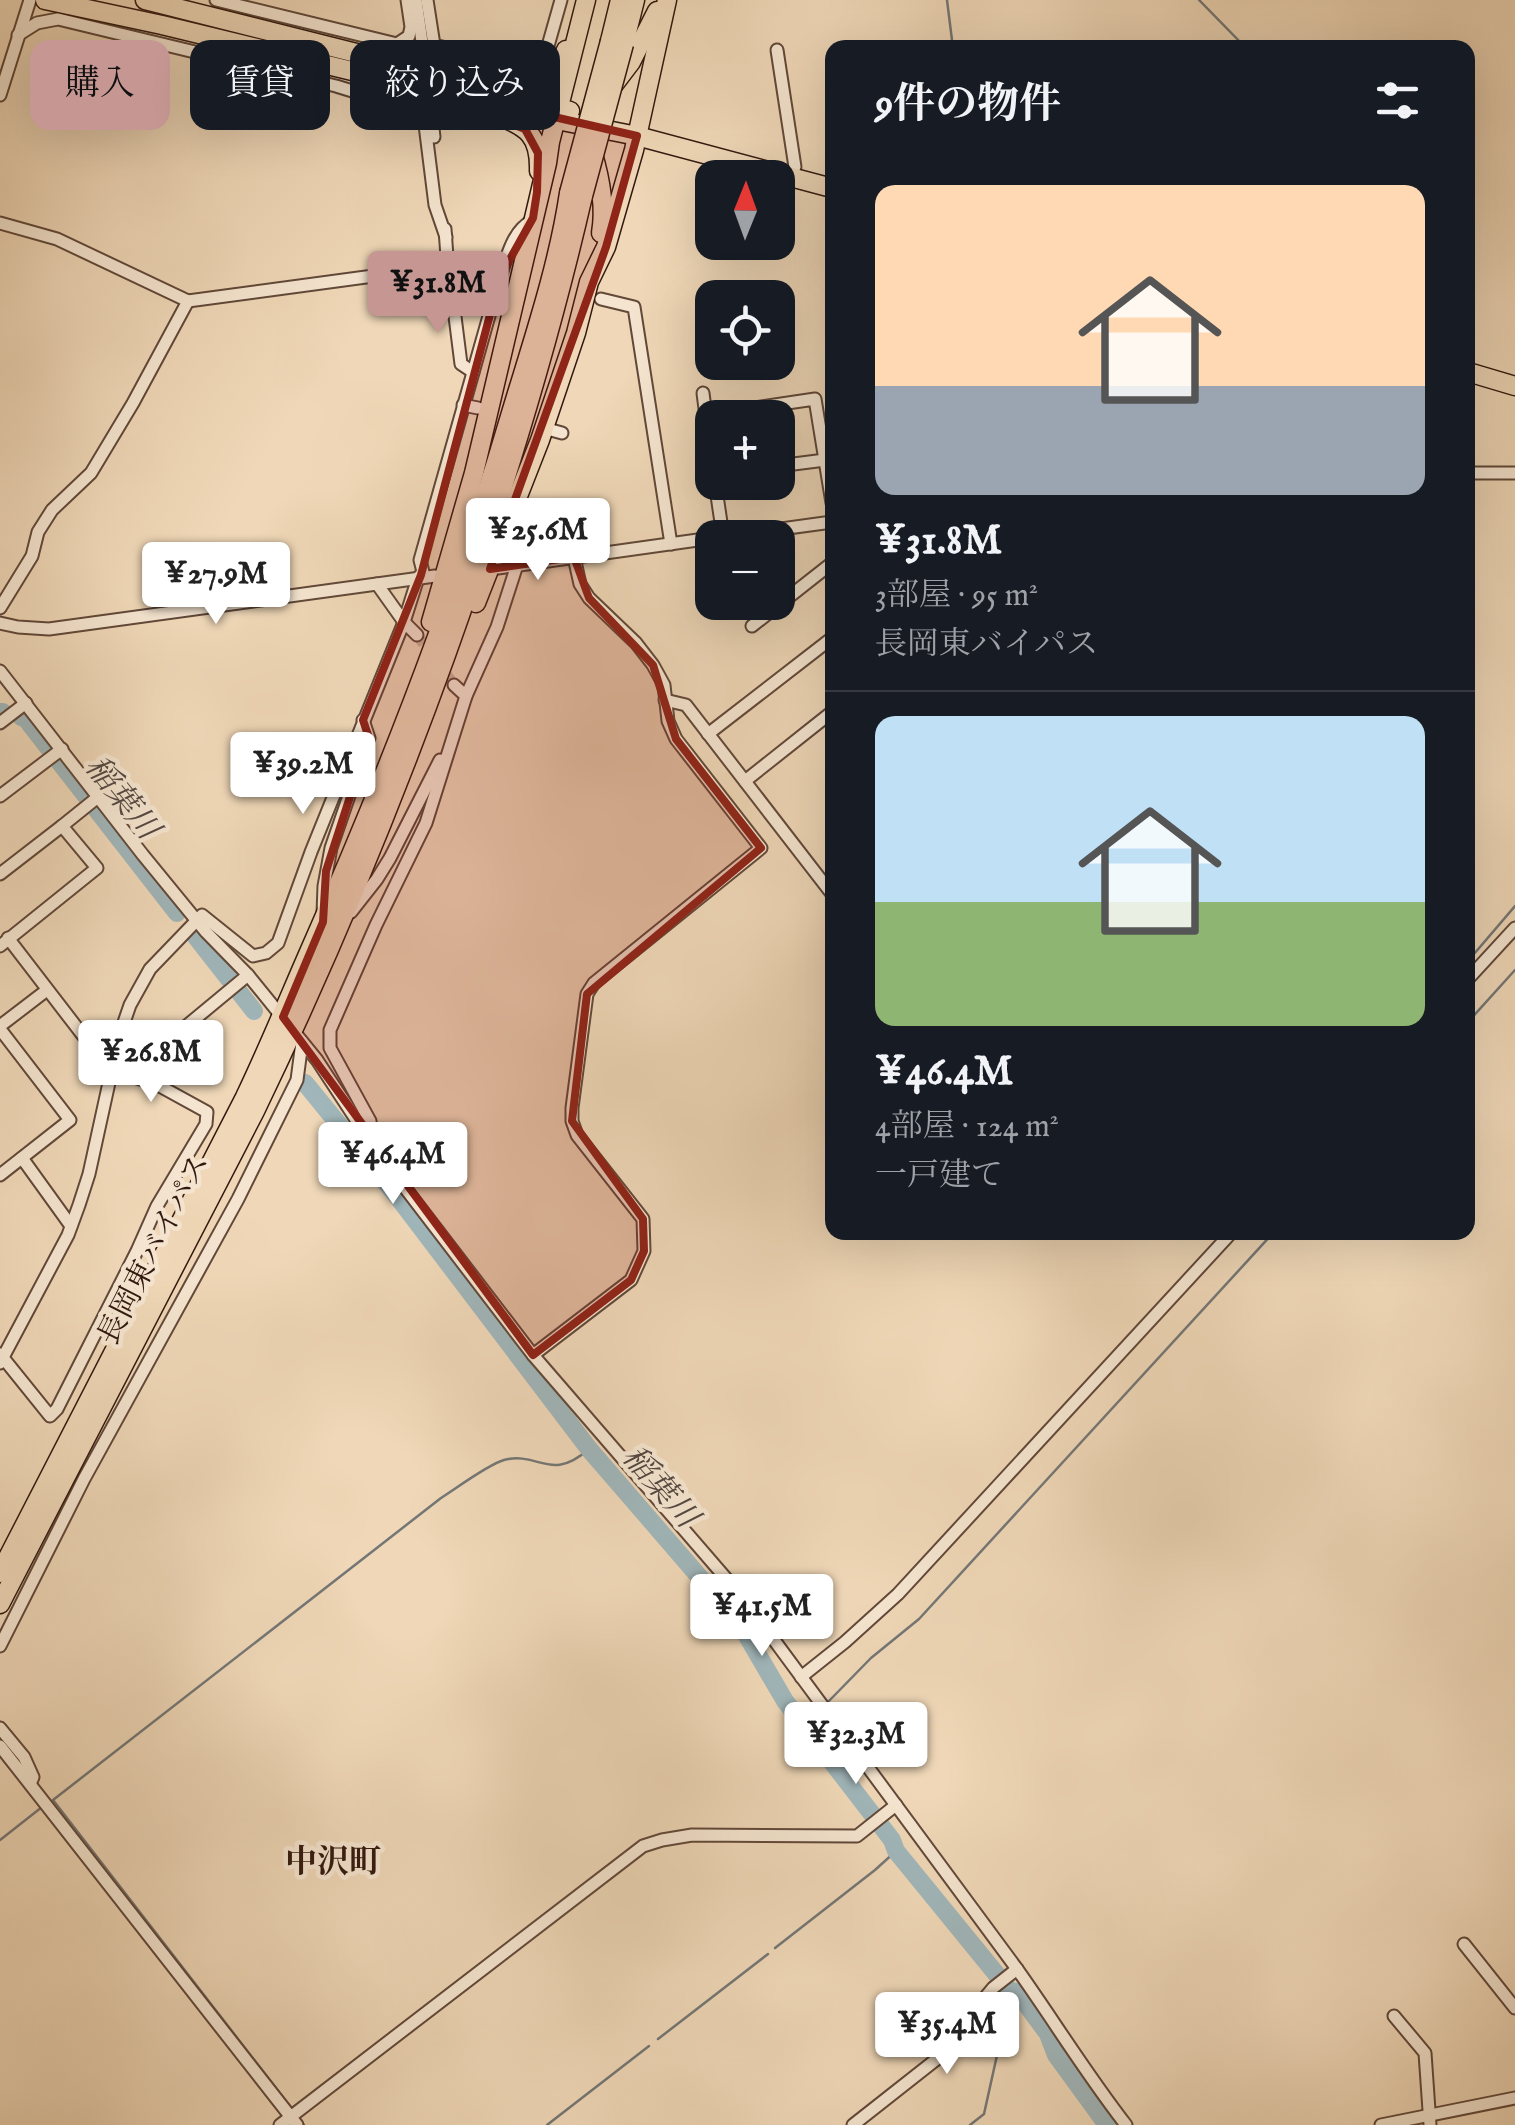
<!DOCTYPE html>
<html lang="ja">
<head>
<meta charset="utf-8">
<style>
  body { margin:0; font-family:"IM FELL English","Noto Serif JP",serif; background:#20242c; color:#f1f3f6; height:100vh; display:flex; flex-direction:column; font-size:38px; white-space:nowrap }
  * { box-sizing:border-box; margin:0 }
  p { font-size:32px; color:#9ea1a6 }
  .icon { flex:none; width:55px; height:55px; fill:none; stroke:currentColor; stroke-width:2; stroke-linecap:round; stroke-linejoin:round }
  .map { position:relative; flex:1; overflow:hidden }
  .drawer { position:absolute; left:825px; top:40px; width:650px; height:1200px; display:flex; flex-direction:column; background:#171b24; border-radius:20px; box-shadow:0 10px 40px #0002 }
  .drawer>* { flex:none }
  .top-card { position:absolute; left:30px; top:40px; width:645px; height:90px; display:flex; gap:20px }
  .needle { width:65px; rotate:1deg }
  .tools { position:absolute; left:695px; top:160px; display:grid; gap:20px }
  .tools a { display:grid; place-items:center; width:100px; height:100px; border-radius:20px; background:#171b24; box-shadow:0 10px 40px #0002; font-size:50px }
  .price { position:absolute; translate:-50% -85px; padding:0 22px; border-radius:10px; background:#fff; color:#222; font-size:32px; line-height:65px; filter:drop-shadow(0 2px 5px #0008) }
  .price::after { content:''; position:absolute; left:50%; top:60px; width:30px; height:22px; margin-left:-15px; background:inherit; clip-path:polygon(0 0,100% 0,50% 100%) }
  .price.active { background:#c59692; color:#111 }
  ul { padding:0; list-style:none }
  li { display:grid; align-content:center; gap:20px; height:530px; padding:0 50px }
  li+li { border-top:2px solid #363941 }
  li span { display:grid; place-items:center; height:310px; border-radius:20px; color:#555 }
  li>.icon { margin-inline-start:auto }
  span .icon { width:180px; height:180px; fill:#fffc; stroke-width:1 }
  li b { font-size:42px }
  h2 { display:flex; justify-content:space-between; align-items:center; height:120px; padding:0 50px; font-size:42px }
  .tag { padding:0 35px; border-radius:20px; background:#171b24; box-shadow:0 10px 40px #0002; font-size:35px; line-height:90px }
  .tag.active { background:#c59692; color:#111 }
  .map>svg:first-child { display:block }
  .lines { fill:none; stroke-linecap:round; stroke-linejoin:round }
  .stream { stroke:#747776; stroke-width:2.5 }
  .river { stroke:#a0b6ba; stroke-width:18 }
  .minor-tunnel { stroke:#c9b195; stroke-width:11; stroke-dasharray:11 5.5; stroke-linecap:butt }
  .minor-casing { stroke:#614839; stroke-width:15 }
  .highway-casing { stroke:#32190f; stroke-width:21 }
  .minor { stroke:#f5e5d0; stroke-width:11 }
  .highway { stroke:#efd7b7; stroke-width:18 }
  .highway-bridge-casing { stroke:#32190f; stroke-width:21; stroke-linecap:butt }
  .highway-bridge { stroke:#efd7b7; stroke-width:18 }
  .marked { fill:#8f2418; fill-opacity:0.2; stroke:#8f2418; stroke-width:8; stroke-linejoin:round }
  .labels { text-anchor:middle; stroke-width:9; stroke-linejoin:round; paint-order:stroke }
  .street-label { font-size:30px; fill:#32190f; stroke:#f5e5d0 }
  .water-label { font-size:32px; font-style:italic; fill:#534842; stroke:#f5e5d0 }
  .neighbourhood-label { font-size:32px; font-weight:bold; fill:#32190f; stroke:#f5e5d0 }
</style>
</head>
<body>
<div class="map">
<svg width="1515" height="2125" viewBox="0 0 1515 2125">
  <rect width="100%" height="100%" fill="#efd7b7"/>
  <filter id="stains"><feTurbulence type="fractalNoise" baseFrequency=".002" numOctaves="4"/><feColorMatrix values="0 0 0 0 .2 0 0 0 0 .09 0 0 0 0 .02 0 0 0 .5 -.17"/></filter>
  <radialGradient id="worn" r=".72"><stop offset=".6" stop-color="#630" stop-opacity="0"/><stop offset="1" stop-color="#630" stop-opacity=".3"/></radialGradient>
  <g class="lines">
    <g class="stream">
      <path d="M947,0L953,48"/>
      <path d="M1199,0L1246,48"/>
      <path d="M1468,961L1515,906"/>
      <path d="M1468,1022L1515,970"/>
      <path d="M826,1704L871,1658L919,1619L1274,1232"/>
      <path d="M804,1726L821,1710"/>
      <path d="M0,1840L42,1807"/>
      <path d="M775,1948L875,1870L896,1851"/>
      <path d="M658,2039L768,1954"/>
      <path d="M293,2110L53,1800L441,1498C457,1488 487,1465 504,1460C539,1451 550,1483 589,1449"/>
      <path d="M297,2116L304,2125"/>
      <path d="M547,2125L649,2046"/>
      <path d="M970,2125L984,2114L1011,1992"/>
    </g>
    <g class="river">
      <path d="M0,712H3"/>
      <path d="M21,717L26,719L177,913"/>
      <path d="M196,937L254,1011"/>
      <path d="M305,1083L397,1196L589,1449L740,1624L785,1701L892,1840L896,1851L1011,1992H1017L1048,2034L1056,2055L1107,2125"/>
    </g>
    <path class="minor-tunnel" d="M417,635L454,685"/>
    <g class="minor-casing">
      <g id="minor">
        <path d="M216,0L397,44L409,36L411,27L407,0"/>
        <path d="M416,0L424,56"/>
        <path d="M427,0L434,45L526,68L544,60L561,0"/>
        <path d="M18,35L37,23L58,19L336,86L421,112L425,125L435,205L446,237"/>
        <path d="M777,50L795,167"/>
        <path d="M0,95L30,0"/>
        <path d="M431,111L434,137"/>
        <path d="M0,223L57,239L188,301L440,267L445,264"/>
        <path d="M445,229L447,257L445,264L450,277L461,364L473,372"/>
        <path d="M601,299L634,307L671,544"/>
        <path d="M703,393L712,463"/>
        <path d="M463,405L478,408"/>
        <path d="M740,410L815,399L832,503"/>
        <path d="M551,430L562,433"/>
        <path d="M778,466L825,460L832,462"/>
        <path d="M1468,473H1515"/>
        <path d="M715,482L723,536"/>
        <path d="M715,538L832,522"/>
        <path d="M498,568L712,538"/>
        <path d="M377,584L404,622L417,635"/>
        <path d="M0,608L32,556L38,532L52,510L91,473L133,403L188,301"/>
        <path d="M0,623L18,627L49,629L435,576"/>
        <path d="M752,626L832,563"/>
        <path d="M0,671L143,855L206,932L248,975L317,1060L376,1150L533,1355L743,1598L1017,1969C1054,2021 1087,2075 1126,2125"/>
        <path d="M454,685L466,696"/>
        <path d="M665,700L686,705L832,894"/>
        <path d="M0,723L26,703"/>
        <path d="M708,734L832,638"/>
        <path d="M745,781L832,712"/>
        <path d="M0,796L62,749"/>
        <path d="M0,874L62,826"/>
        <path d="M351,912L377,879L390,858L440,760"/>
        <path d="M323,913L324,886L331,848L369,738L363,720"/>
        <path d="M0,946L97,868L62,826L98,797"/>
        <path d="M1468,979L1515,928"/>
        <path d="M0,1026L47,990"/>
        <path d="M0,1029L70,1120L0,1175"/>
        <path d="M156,1084L178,1033L248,975"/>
        <path d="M374,1143L370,1121L330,1048V1030L376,925L426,823L466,696L497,627L517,565"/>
        <path d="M22,1158L71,1226"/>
        <path d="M0,1354L50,1416L57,1409L137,1251L157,1206L206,1124L207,1112L156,1084L119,1072L98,1055L8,938"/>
        <path d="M533,1355L631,1280L644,1251L643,1219L577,1135L572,1121V1108L587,994L594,983L761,848L676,739L668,721L664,685L653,665L636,643L589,598L580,584L574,557"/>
        <path d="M0,1363L68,1235L79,1205L89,1174L119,1037L130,1005L150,969L202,915L253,956L266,953L278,943L311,852L404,622L418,578L423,572L420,560L500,277C507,258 512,231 532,221"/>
        <path d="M0,1646L84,1479L238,1199L297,1080L302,1042"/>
        <path d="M801,1677L845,1642L898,1594L1232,1232"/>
        <path d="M0,1728L24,1757L33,1777L30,1784"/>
        <path d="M0,1746L297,2125"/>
        <path d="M1464,1944L1515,2008"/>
        <path d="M1394,2016L1425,2053L1430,2125"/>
        <path d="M280,2125L643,1846L662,1840L692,1835L857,1836L896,1805"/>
        <path d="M853,2125L980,2025L983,2000L993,1988L1017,1969"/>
        <path d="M1381,2125L1515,2098"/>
      </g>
    </g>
    <g class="highway-casing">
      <g id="highway">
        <path d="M45,0L162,25L542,117L637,136L832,188"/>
        <path d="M145,0L416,68L570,111"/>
        <path d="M610,41L620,0"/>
        <path d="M624,44L635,0"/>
        <path d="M499,84C530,91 555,80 566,50"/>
        <path d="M612,87L631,62L657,11"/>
        <path d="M496,115C528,127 540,136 539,171"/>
        <path d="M592,151C600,177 606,205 601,233"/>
        <path d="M1468,372L1515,386"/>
        <path d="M476,603L540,440L576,333L589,282L606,247L634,150L667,0"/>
        <path d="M431,622L474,473L547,163L550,142L586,0"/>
        <path d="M0,1573L245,1097C268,1049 288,1000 309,952C387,776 457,597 511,413C533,340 558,267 569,193"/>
        <path d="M0,1604L255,1111C327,962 390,810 446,655C500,504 547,352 583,196"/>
      </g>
    </g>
    <use href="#minor" class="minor"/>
    <use href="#highway" class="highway"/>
    <g class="highway-bridge-casing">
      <g id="highway-bridge">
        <path d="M569,193L610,41"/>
        <path d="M583,196L624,44"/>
      </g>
    </g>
    <use href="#highway-bridge" class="highway-bridge"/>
  </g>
  <path class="marked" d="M406,83L637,136L606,247L490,569L574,557L589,598L653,665L676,739L761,848L587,994L572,1121L643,1219L644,1251L631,1280L533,1355L283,1017L323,922L326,871L369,738L363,720L421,575L500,277L533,218L537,192L538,153L525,129Z"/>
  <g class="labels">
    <g class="street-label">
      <text transform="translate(153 1249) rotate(-63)" y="10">長岡東バイパス</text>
    </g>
    <g class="water-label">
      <text transform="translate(123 797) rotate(51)" y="11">稲葉川</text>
      <text transform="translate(661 1486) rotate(49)" y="11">稲葉川</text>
    </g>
    <g class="neighbourhood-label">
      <text x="333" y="1872">中沢町</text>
    </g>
  </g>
  <rect width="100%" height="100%" filter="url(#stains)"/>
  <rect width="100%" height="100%" fill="url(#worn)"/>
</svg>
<div class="tools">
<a><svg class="needle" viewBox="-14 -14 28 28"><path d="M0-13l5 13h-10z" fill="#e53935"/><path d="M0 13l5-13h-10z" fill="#9ea1a6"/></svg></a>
<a><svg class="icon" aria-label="locate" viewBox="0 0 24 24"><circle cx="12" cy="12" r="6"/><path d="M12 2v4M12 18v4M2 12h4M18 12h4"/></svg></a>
<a>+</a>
<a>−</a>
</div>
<b class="price active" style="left:438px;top:336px">¥31.8M</b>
<b class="price" style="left:538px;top:583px">¥25.6M</b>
<b class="price" style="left:216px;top:627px">¥27.9M</b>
<b class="price" style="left:303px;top:817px">¥39.2M</b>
<b class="price" style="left:151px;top:1105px">¥26.8M</b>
<b class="price" style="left:393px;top:1207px">¥46.4M</b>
<b class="price" style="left:762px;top:1659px">¥41.5M</b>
<b class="price" style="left:856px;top:1787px">¥32.3M</b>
<b class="price" style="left:947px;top:2077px">¥35.4M</b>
<div class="top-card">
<a class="tag active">購入</a>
<a class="tag">賃貸</a>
<a class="tag">絞り込み</a>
</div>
<section class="drawer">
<h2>9件の物件<svg class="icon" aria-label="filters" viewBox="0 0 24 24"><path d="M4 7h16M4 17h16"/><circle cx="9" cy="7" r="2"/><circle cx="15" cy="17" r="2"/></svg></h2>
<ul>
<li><span style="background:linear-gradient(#ffd9b3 65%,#9aa5b1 0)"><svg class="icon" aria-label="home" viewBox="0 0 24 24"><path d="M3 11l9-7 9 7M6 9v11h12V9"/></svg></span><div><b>¥31.8M</b><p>3部屋 · 95 m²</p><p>長岡東バイパス</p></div></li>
<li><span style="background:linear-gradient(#bfe0f5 60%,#8fb573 0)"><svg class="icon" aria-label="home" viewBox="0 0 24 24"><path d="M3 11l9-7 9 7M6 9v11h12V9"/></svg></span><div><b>¥46.4M</b><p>4部屋 · 124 m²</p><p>一戸建て</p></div></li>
</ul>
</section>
</div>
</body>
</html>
